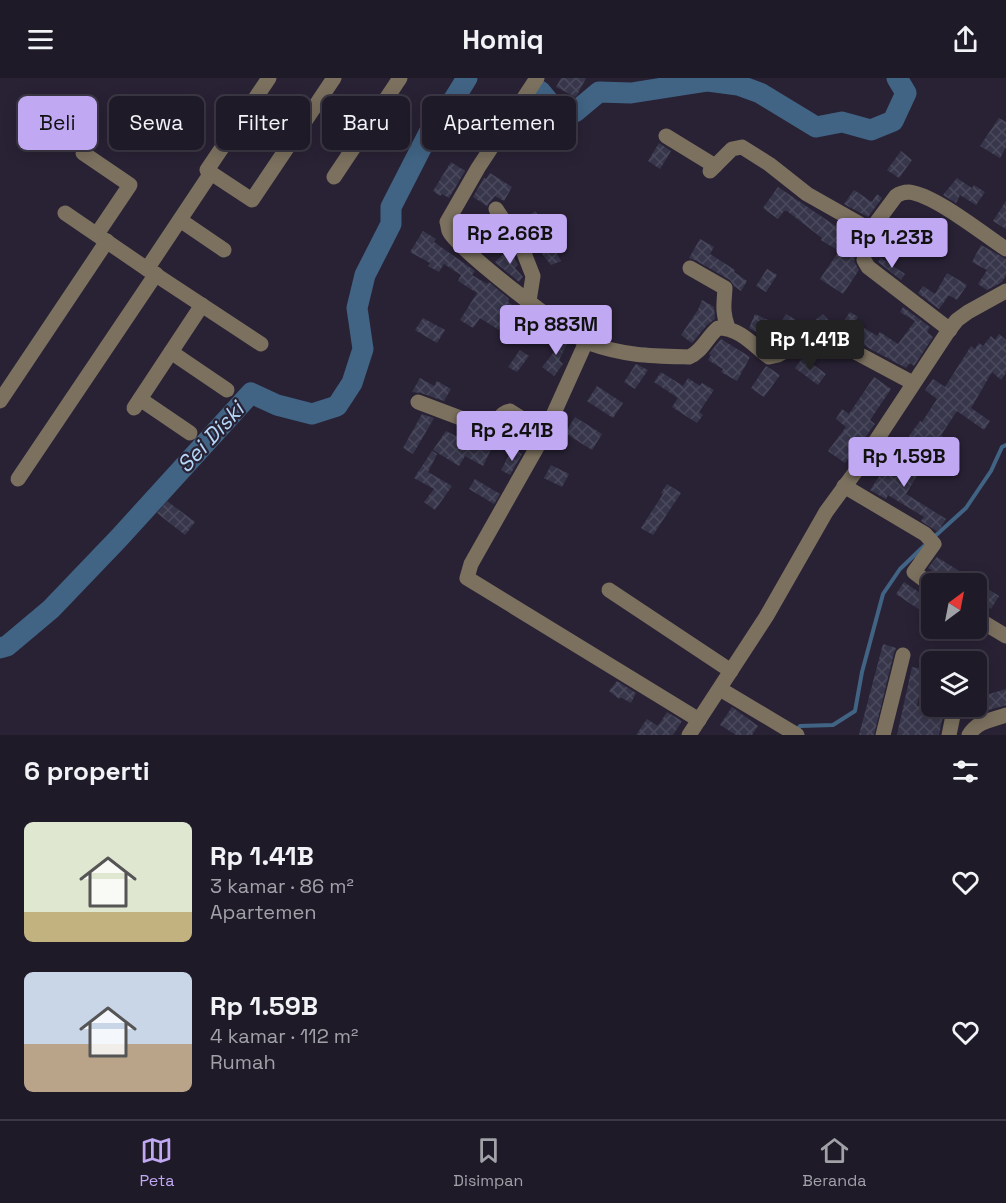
<!DOCTYPE html>
<html lang="id">
<head>
<meta charset="utf-8">
<style>
  body { margin:0; font-family:"Space Grotesk",sans-serif; background:#272330; color:#f1f3f6; height:100vh; display:flex; flex-direction:column; font-size:22px; white-space:nowrap }
  * { box-sizing:border-box; margin:0 }
  p { font-size:20px; color:#a1a1a8 }
  .icon { flex:none; width:33px; height:33px; fill:none; stroke:currentColor; stroke-width:2; stroke-linecap:round; stroke-linejoin:round }
  .map { position:relative; height:657px; overflow:hidden }
  .panel { display:flex; flex-direction:column; background:#1f1a28; flex:1 }
  .panel>* { flex:none }
  .hud { position:absolute; left:18px; top:18px; width:600px; height:54px; display:flex; gap:12px }
  .needle { width:39px; rotate:32deg }
  .buttons { position:absolute; left:921px; top:495px; display:grid; gap:12px }
  .buttons a { display:grid; place-items:center; width:66px; height:66px; border-radius:9px; background:#1f1a28; box-shadow:0 3px 15px #0003,0 0 0 2px #3c3845; font-size:30px }
  .price { position:absolute; translate:-50% -51px; padding:0 14px; border-radius:6px; background:#c1a8f3; color:#111; font-size:20px; line-height:39px; filter:drop-shadow(0 2px 3px #0008) }
  .price::after { content:''; position:absolute; left:50%; top:36px; width:18px; height:14px; margin-left:-9px; background:inherit; clip-path:polygon(0 0,100% 0,50% 100%) }
  .price.active { background:#222; color:#fff }
  ul { padding:0; list-style:none }
  li { display:flex; align-items:center; gap:18px; height:150px; padding:0 24px }
  li span { display:grid; place-items:center; flex:none; width:168px; height:120px; border-radius:9px; color:#555 }
  li>.icon { margin-inline-start:auto }
  span .icon { width:72px; height:72px; fill:#fffc; stroke-width:1 }
  li b { font-size:26px }
  h2 { display:flex; justify-content:space-between; align-items:center; height:72px; padding:0 24px; font-size:26px }
  .chip { padding:0 21px; border-radius:9px; background:#1f1a28; box-shadow:0 3px 15px #0003,0 0 0 2px #3c3845; font-size:21px; line-height:54px }
  .chip.active { background:#c1a8f3; color:#111 }
  header { display:flex; justify-content:space-between; align-items:center; height:78px; padding:0 24px; background:#1f1a28; font-size:27px; font-weight:700 }
  .dock { display:flex; justify-content:space-around; align-items:center; height:84px; border-top:2px solid #3c3845; background:#1f1a28; font-size:16px; color:#a1a1a8 }
  .dock a { display:grid; justify-items:center; gap:3px }
  .dock .active { color:#c1a8f3 }
  .map>svg:first-child { display:block }
  .lines { fill:none; stroke-linecap:round; stroke-linejoin:round }
  .stream { stroke:#416485; stroke-width:4 }
  .river { stroke:#416485; stroke-width:21 }
  .building { fill:url(#building-cross-hatch) }
  .minor { stroke:#7c715f; stroke-width:15 }
  .labels { text-anchor:middle; stroke-width:4.5; stroke-linejoin:round; paint-order:stroke }
  .water-label { font-size:22px; font-style:italic; fill:#b4d6f7; stroke:#292235 }
</style>
</head>
<body>
<header><svg class="icon" aria-label="menu" viewBox="0 0 24 24"><path d="M4 6h16M4 12h16M4 18h16"/></svg>Homiq<svg class="icon" aria-label="share" viewBox="0 0 24 24"><path d="M12 15V3M7 8l5-5 5 5M5 13v7h14v-7"/></svg></header>
<div class="map">
<svg width="1006" height="657" viewBox="0 0 1006 657">
  <defs>
    <pattern id="building-cross-hatch" width="8" height="8" patternUnits="userSpaceOnUse" patternTransform="scale(1.5)"><rect width="8" height="8" fill="#38364b"/><path d="M0 0l8 8M0 8l8-8" fill="none" stroke="#4b4a5d"/></pattern>
  </defs>
  <rect width="100%" height="100%" fill="#292235"/>
  <g class="lines">
    <g class="stream">
      <path d="M934,459L966,430L991,393L1002,369L1006,367"/>
      <path d="M797,652L800,648L833,647L855,633L862,594L883,516L900,491L924,468"/>
    </g>
    <g class="river">
      <path d="M540,13L559,36L575,34L599,14L631,15L708,3L738,7L760,15L816,49L842,44L871,52L893,43L906,15L897,0"/>
      <path d="M0,570L7,568L51,531L119,460L251,315L277,327L312,336L337,328L352,305L363,271L357,230L365,197L391,146V129L434,45L454,21L467,0"/>
    </g>
  </g>
  <g class="building">
    <path d="M561,0H586L576,19L556,9Z"/>
    <path d="M999,40L1006,44V69L1000,80L980,68Z"/>
    <path d="M659,65L671,73L660,91L648,83Z"/>
    <path d="M901,73L912,82L899,100L887,92Z"/>
    <path d="M451,84L465,93L449,120L442,116L440,118L433,113Z"/>
    <path d="M490,95L512,109L504,123L495,118L487,128L473,119L484,100L486,101Z"/>
    <path d="M957,100L972,110L974,107L985,114L976,127L960,117L956,125L943,117Z"/>
    <path d="M778,109L859,164L852,174L856,177L854,183L859,192L843,216L820,201L839,173L821,162L822,160L787,133H784L778,141L763,130Z"/>
    <path d="M854,112L872,124L877,116L882,120L868,139L844,126Z"/>
    <path d="M1006,123V151L993,143Z"/>
    <path d="M535,133L543,143L541,145L554,158L550,161L561,183L551,187L519,147Z"/>
    <path d="M482,138L491,143L482,158L473,153Z"/>
    <path d="M423,153L436,161L434,164L475,193L472,197L487,206L489,204L509,221L508,224L514,228L512,230L529,240L522,251L506,241L499,252L480,240L473,250L460,242L477,215L458,203L461,197L444,186L439,194L428,188L430,185L410,174Z"/>
    <path d="M700,161L714,169L710,176L735,192L734,194L747,203L741,213L734,208L730,202L695,182L689,180Z"/>
    <path d="M981,167L1006,181V197L1002,204L987,212L978,206L987,192L972,184Z"/>
    <path d="M510,170L518,187L515,190L523,199L519,204L495,184Z"/>
    <path d="M881,180L905,196L901,202L878,184Z"/>
    <path d="M767,191L777,197L766,214L756,208Z"/>
    <path d="M947,195L967,207L957,222L949,217L939,231L918,215L923,208L935,216Z"/>
    <path d="M702,222L714,229L715,241L707,247L692,265L681,257L698,232Z"/>
    <path d="M580,228L611,252L605,260L593,256L570,242Z"/>
    <path d="M903,229L930,249L927,254L933,259L914,288L910,285L906,290L852,261L838,251L850,234L858,239L855,244L877,258L880,254L898,266L915,243L900,234Z"/>
    <path d="M755,236L779,247L786,236L807,249L794,257L790,254L784,263L771,268L764,262L765,259L749,250Z"/>
    <path d="M823,236L833,247L830,250L812,251L809,247Z"/>
    <path d="M423,240L445,252L437,265L415,252Z"/>
    <path d="M554,255L568,264L559,282L563,286L554,298L542,289L559,268L550,263Z"/>
    <path d="M999,256L1006,262V295L1001,302L992,294L971,330L990,343L984,352L957,333L941,357L947,362L936,377L909,358L920,343L922,344L937,321L925,312L933,301L945,309L971,268L975,271L979,265L983,268L991,258L995,262Z"/>
    <path d="M721,261L750,279L737,303L721,294L723,291L708,282L711,277L709,276Z"/>
    <path d="M520,272L529,278L517,294L508,289Z"/>
    <path d="M803,279L826,296L818,307L795,290Z"/>
    <path d="M636,286L648,292L635,311L624,304Z"/>
    <path d="M766,288L780,297L764,319L751,310Z"/>
    <path d="M661,294L683,308L688,300L700,308L702,305L714,312L699,334L703,337L697,345L672,329L678,320L654,304Z"/>
    <path d="M874,299L891,311L870,342L875,346L845,385L828,373L846,349L836,341L842,331L849,336Z"/>
    <path d="M420,300L434,308L437,303L451,311L444,323L421,315L412,314Z"/>
    <path d="M597,308L623,325L613,340L587,323Z"/>
    <path d="M422,336L434,340L413,376L403,370Z"/>
    <path d="M575,339L602,356L592,372L565,355Z"/>
    <path d="M446,353L458,359L459,355L479,368L484,359L495,363L483,388L465,378L459,388L433,372Z"/>
    <path d="M513,370L522,376L510,397L501,392Z"/>
    <path d="M432,373L437,376L428,394L452,408L435,432L424,424L434,411L414,400Z"/>
    <path d="M895,376L921,391L906,416L946,441L938,454L921,443L924,439L888,417L886,421L870,412L882,394L873,388L878,381L888,387Z"/>
    <path d="M551,387L569,396L562,409L544,400Z"/>
    <path d="M475,401L500,416L494,426L469,411Z"/>
    <path d="M667,406L681,415L653,457L641,450L663,416L661,415Z"/>
    <path d="M167,423L195,444L185,457L157,435Z"/>
    <path d="M937,479L999,518L991,531L976,521V506H952L928,490Z"/>
    <path d="M904,504L932,523V540L896,516Z"/>
    <path d="M883,566L896,570L894,575L874,657H859Z"/>
    <path d="M912,589L932,593V611L921,608L917,628H945L939,657H897Z"/>
    <path d="M617,603L636,615L631,625L620,619L619,621L609,613Z"/>
    <path d="M1006,611V627L982,634L971,641L967,630L989,628L976,625V620Z"/>
    <path d="M732,629L758,648L752,657H736L720,647Z"/>
    <path d="M667,634L682,643L673,657H636L647,641L658,648Z"/>
  </g>
  <g class="lines">
    <g class="minor">
      <path d="M537,0L478,90L447,144C448,147 448,150 449,153C456,170 570,258 589,265C625,278 652,278 689,279C702,274 707,259 718,250C740,250 753,267 769,279L778,277L807,261L827,259L913,305"/>
      <path d="M666,58L715,88"/>
      <path d="M83,75L130,107L97,156"/>
      <path d="M710,93L732,71L742,69L769,86L807,116L867,150L873,149L896,118C900,115 904,114 909,114C935,117 983,156 1006,171"/>
      <path d="M211,95L252,122L334,0"/>
      <path d="M334,99L400,0"/>
      <path d="M496,131L522,170L533,198L529,223"/>
      <path d="M65,135L147,191"/>
      <path d="M180,142L224,172"/>
      <path d="M864,182L868,189L950,252"/>
      <path d="M690,190L725,210C724,227 722,233 728,250"/>
      <path d="M586,264L545,355L471,486L467,500L699,642"/>
      <path d="M261,266L147,191L211,95L207,92L269,0"/>
      <path d="M171,274L227,312"/>
      <path d="M140,321L190,355"/>
      <path d="M0,323L107,163"/>
      <path d="M418,324L487,350C497,347 500,334 510,333L545,355"/>
      <path d="M134,330L202,227"/>
      <path d="M18,401L156,196"/>
      <path d="M844,408L925,456L934,466L914,494L932,508"/>
      <path d="M609,512L731,593"/>
      <path d="M976,540L1006,558"/>
      <path d="M720,611L797,657"/>
      <path d="M689,657L766,539L826,434L856,393L949,252L957,242L968,234L1006,213"/>
      <path d="M883,657L903,577"/>
      <path d="M949,657L955,628"/>
      <path d="M969,657C977,643 992,642 1006,637"/>
    </g>
  </g>
  <g class="labels">
    <g class="water-label">
      <text transform="translate(210 359) rotate(-47)" y="8">Sei Diski</text>
    </g>
  </g>
</svg>
<div class="buttons">
<a><svg class="needle" viewBox="-14 -14 28 28"><path d="M0-13l5 13h-10z" fill="#e53935"/><path d="M0 13l5-13h-10z" fill="#a1a1a8"/></svg></a>
<a><svg class="icon" aria-label="layers" viewBox="0 0 24 24"><path d="M12 4l9 5-9 5-9-5zM3 14l9 5 9-5"/></svg></a>
</div>
<b class="price" style="left:510px;top:187px">Rp 2.66B</b>
<b class="price" style="left:892px;top:191px">Rp 1.23B</b>
<b class="price" style="left:556px;top:278px">Rp 883M</b>
<b class="price active" style="left:810px;top:293px">Rp 1.41B</b>
<b class="price" style="left:512px;top:384px">Rp 2.41B</b>
<b class="price" style="left:904px;top:410px">Rp 1.59B</b>
<div class="hud">
<a class="chip active">Beli</a>
<a class="chip">Sewa</a>
<a class="chip">Filter</a>
<a class="chip">Baru</a>
<a class="chip">Apartemen</a>
</div>
</div>
<section class="panel">
<h2>6 properti<svg class="icon" aria-label="filters" viewBox="0 0 24 24"><path d="M4 7h16M4 17h16"/><circle cx="9" cy="7" r="2"/><circle cx="15" cy="17" r="2"/></svg></h2>
<ul>
<li><span style="background:linear-gradient(#dfe7d0 75%,#c2b280 0)"><svg class="icon" aria-label="home" viewBox="0 0 24 24"><path d="M3 11l9-7 9 7M6 9v11h12V9"/></svg></span><div><b>Rp 1.41B</b><p>3 kamar · 86 m²</p><p>Apartemen</p></div><svg class="icon" aria-label="heart" viewBox="0 0 24 24"><path d="M12 20l-8-8c-3-5 5-10 8-4 3-6 11-1 8 4z"/></svg></li>
<li><span style="background:linear-gradient(#c9d6e8 60%,#b9a48a 0)"><svg class="icon" aria-label="home" viewBox="0 0 24 24"><path d="M3 11l9-7 9 7M6 9v11h12V9"/></svg></span><div><b>Rp 1.59B</b><p>4 kamar · 112 m²</p><p>Rumah</p></div><svg class="icon" aria-label="heart" viewBox="0 0 24 24"><path d="M12 20l-8-8c-3-5 5-10 8-4 3-6 11-1 8 4z"/></svg></li>
</ul>
</section>
<nav class="dock">
<a class="active"><svg class="icon" aria-label="map" viewBox="0 0 24 24"><path d="M3 6l6-2 6 2 6-2v14l-6 2-6-2-6 2zM9 4v14M15 6v14"/></svg>Peta</a>
<a><svg class="icon" aria-label="saved" viewBox="0 0 24 24"><path d="M7 4h10v16l-5-4-5 4z"/></svg>Disimpan</a>
<a><svg class="icon" aria-label="home" viewBox="0 0 24 24"><path d="M3 11l9-7 9 7M6 9v11h12V9"/></svg>Beranda</a>
</nav>
</body>
</html>
